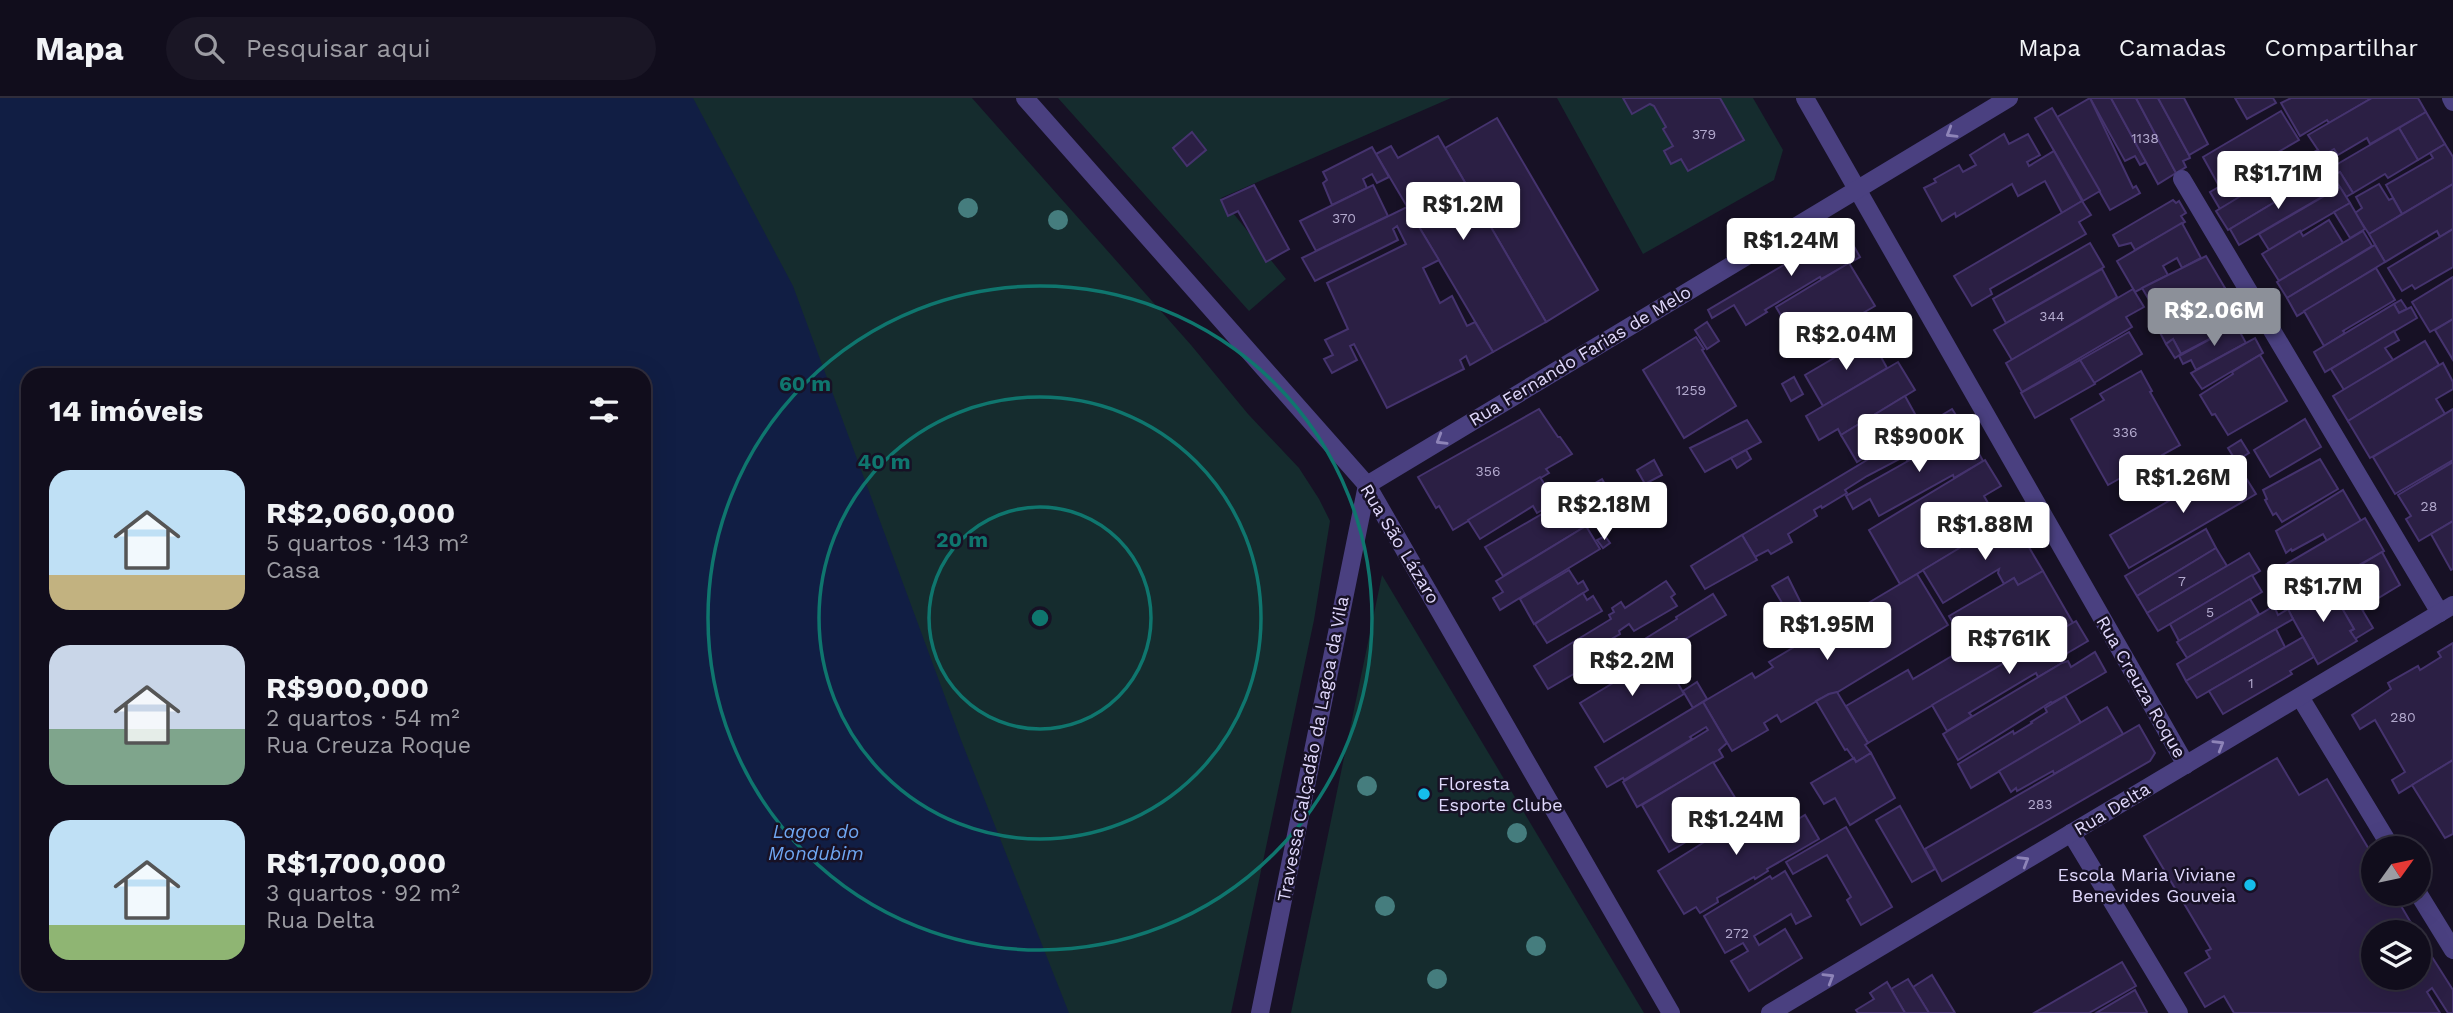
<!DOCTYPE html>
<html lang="pt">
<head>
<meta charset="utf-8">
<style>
  body { margin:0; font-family:"Work Sans",sans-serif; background:#1a1625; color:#f1f3f6; height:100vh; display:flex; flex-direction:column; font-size:26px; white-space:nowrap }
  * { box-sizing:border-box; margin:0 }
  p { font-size:23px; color:#9c9ca3 }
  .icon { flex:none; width:38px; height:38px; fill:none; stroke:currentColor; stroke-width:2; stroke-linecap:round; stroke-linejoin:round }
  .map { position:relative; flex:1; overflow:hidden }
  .side { position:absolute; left:21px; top:270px; width:630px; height:623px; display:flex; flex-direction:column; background:#110d1c; border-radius:21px; box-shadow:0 7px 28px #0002,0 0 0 2px #302d3b }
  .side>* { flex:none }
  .needle { width:46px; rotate:57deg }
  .tools { position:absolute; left:2361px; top:738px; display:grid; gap:14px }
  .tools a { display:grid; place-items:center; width:70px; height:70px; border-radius:50%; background:#110d1c; box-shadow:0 7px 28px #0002,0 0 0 2px #302d3b; font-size:35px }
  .price { position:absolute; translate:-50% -60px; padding:0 16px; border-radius:7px; background:#fff; color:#222; font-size:23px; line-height:46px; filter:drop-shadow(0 2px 4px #0008) }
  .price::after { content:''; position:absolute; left:50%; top:42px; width:21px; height:16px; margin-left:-10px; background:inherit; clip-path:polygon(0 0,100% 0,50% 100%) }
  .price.current { background:#8c9099; color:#fff }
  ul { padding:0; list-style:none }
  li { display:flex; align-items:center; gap:21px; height:175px; padding:0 28px }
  li span { display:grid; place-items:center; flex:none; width:196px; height:140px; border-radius:21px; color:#555 }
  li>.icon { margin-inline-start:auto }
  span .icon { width:84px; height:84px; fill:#fffc; stroke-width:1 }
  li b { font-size:30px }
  h2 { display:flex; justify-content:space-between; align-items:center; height:84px; padding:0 28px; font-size:30px }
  header { display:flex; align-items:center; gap:42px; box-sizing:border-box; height:98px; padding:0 35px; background:#110d1c; border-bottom:2px solid #302d3b }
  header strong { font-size:33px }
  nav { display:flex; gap:38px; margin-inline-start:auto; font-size:24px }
  .search { width:490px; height:63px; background:#1a1625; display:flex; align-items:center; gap:18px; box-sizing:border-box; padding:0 24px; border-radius:38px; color:#9c9ca3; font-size:26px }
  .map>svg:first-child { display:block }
  .green { fill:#152c2e; fill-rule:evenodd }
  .water { fill:#111e44; fill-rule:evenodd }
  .building { fill:#2b1f44; stroke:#45336e; stroke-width:2 }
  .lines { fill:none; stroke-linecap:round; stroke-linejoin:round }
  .street { stroke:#4a4080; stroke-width:18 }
  .tree { fill:#457d7e }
  .oneway { stroke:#8e84b8 }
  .ring { fill:none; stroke:#0f766e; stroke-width:3.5 }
  .poi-dot { fill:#15bdeb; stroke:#171125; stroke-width:2.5 }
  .labels { text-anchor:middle; stroke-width:5; stroke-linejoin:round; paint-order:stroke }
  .number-label { font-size:14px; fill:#b3aace }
  .street-label { font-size:18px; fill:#e0d8fc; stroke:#171125 }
  .poi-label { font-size:18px; fill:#e0d8fc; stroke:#171125; text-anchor:start }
  .water-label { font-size:19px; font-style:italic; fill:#6fa7f3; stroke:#171125 }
  .centre { fill:#0f766e; stroke:#171125; stroke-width:3.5 }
  .ring-label { font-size:21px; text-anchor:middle; font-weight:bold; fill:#0f766e; stroke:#171125; stroke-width:5; stroke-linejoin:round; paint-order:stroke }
</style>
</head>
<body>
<header>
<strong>Mapa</strong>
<div class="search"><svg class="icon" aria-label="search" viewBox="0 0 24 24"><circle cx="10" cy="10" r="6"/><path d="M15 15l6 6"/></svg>Pesquisar aqui</div>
<nav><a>Mapa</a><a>Camadas</a><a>Compartilhar</a></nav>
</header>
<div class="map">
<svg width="2453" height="915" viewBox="0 0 2453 915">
  <rect width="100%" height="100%" fill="#171125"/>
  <g class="green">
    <path d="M0,0H972L1191,247L1248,316L1299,370L1319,401L1330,423L1314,522L1231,915H0ZM28,276H644V886H28Z"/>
    <path d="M1058,0H1451L1221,100L1286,181L1249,213Z"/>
    <path d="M1557,0H1753L1783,52L1774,82L1643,156Z"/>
    <path d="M1382,477L1644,915H1291Z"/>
  </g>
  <path class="water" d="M0,0H693L793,188L961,642L1069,915H0ZM28,276H644V886H28Z"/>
  <g class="building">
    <path d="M1623,0H1720L1744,42L1688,73L1681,61L1671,66L1664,53L1673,48L1663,31L1666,29L1654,8L1650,6L1632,16Z"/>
    <path d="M2090,0H2111L2146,64L2140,67L2135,58L2125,63Z"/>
    <path d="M2090,0L2133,90L2136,88L2140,95L2110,112L2057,19Z"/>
    <path d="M2111,0H2136L2176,75L2158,86Z"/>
    <path d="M2136,0H2158L2189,57L2190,60L2183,63L2186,69L2176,75Z"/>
    <path d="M2158,0H2184L2208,46L2189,57Z"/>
    <path d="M2235,0H2273L2276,5L2247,21Z"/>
    <path d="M2291,0H2372L2329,25L2327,22L2300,38L2281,5Z"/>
    <path d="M2372,0H2418L2426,14L2370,46L2367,40L2338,57L2334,51L2322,58L2308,37Z"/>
    <path d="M2052,10L2100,93L2083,103L2035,20Z"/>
    <path d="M2281,13L2299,42L2219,88L2203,59Z"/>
    <path d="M2426,14L2445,46L2418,62L2399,30Z"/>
    <path d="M1497,20L1598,192L1546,224L1445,50Z"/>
    <path d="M2399,30L2418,62L2388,80L2385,76L2353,95L2340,74L2333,78L2329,71Z"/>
    <path d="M1192,34L1206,52L1187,68L1173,50Z"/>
    <path d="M2004,36L2009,46L2028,36L2040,57L2027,64L2029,68L2054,53L2082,103L2062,115L2045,83L2018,98L2012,86L1956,119L1955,115L1942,123L1924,90L1936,84L1934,81L1959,67L1963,74L1976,67L1970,57Z"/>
    <path d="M1438,38L1546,224L1493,254L1376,56L1391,48L1398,60Z"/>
    <path d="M2445,46L2453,59V86L2402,116L2386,87L2433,60L2430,55Z"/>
    <path d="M1372,49L1389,79L1377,85L1372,76L1363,81L1367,90L1332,107L1323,85L1327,82L1323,74Z"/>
    <path d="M2318,52L2328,69L2322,73L2312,55Z"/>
    <path d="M2277,55L2281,61L2285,59L2290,69L2220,111L2210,94Z"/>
    <path d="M2309,57L2320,77L2228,132L2216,113Z"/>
    <path d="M2340,74L2353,95L2346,99L2333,78Z"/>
    <path d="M2315,80L2325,97L2239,147L2230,131Z"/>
    <path d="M2379,86L2389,102L2393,100L2402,116L2369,136L2355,115L2362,110L2356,99Z"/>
    <path d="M2453,86V131L2440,139L2437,133L2385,164L2369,136Z"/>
    <path d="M1254,87L1289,151L1266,164L1238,113L1228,118L1221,102Z"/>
    <path d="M1373,87L1388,118L1316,153L1300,123Z"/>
    <path d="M2340,89L2350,105L2269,152L2259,136Z"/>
    <path d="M2173,102L2176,105L2179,103L2186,115L2181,118L2185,124L2135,152L2131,145L2119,148L2113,137Z"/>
    <path d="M2082,103L2091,117L2079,124L2086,136L1990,191L1992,196L1972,208L1954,178Z"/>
    <path d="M2350,105L2365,131L2350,140L2334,114Z"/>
    <path d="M1407,109L1439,162L1423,170L1440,205L1452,198L1467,228L1475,224L1493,254L1470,267L1466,258L1460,262L1464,271L1387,310L1354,246L1350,248L1357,262L1332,275L1324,261L1333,257L1325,242L1348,231L1327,185L1406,146L1397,128L1393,131L1398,142L1315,183L1302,160Z"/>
    <path d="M2329,122L2343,145L2279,183L2262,156L2300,133L2303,138Z"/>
    <path d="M2182,125L2201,160L2182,170L2177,160L2163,168L2168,177L2135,194L2117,163Z"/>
    <path d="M1844,131L1860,159L1821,181L1820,179L1765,212L1767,214L1746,227L1734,207L1712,220L1708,212Z"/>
    <path d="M2453,131V169L2415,191L2412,187L2402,193L2388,170Z"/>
    <path d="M2363,133L2372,148L2287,200L2277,184Z"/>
    <path d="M2090,145L2104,169L2006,225L1993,201Z"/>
    <path d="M2375,147L2385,164L2297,218L2287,200Z"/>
    <path d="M2206,158L2225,190L2162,224L2142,190Z"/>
    <path d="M1849,165L1875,208L1820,240L1818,237L1811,241L1813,244L1801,252L1776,209Z"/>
    <path d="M2376,170L2395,202L2343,233L2345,235L2324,248L2304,213Z"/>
    <path d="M2102,171L2117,199L2012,262L1994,232Z"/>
    <path d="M2453,179V221L2430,234L2412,204Z"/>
    <path d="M2225,190L2244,223L2181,256L2173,241L2166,246L2156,227Z"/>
    <path d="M2133,191L2144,209L2126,219L2132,229L2022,294L2006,265Z"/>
    <path d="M2401,202L2407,211L2399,215L2394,206Z"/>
    <path d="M2394,206L2399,215L2411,209L2417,220L2325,274L2314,254Z"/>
    <path d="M2453,221V262L2435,232Z"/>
    <path d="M1707,224L1719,243L1707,251L1695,232Z"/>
    <path d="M2236,227L2246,245L2196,272L2191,262L2183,266L2179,258Z"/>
    <path d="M2394,233L2399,242L2385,250L2393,262L2344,292L2331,271Z"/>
    <path d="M2129,234L2142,256L2094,285L2080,262Z"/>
    <path d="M1696,239L1704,251L1702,252L1736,308L1684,340L1643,272Z"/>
    <path d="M1870,239L1887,270L1823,308L1805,277Z"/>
    <path d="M2255,240L2263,255L2202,291L2191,275Z"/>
    <path d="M2173,241L2181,256L2175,260L2166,246Z"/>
    <path d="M2425,243L2439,267L2348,323L2333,298Z"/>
    <path d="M2260,257L2287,303L2228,337L2215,316L2212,317L2200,297L2233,276L2232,274Z"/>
    <path d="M2080,262L2095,286L2035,320L2021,295Z"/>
    <path d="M1898,264L1915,292L1841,337L1838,331L1819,342L1806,318Z"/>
    <path d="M2443,265L2453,284V291L2436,301L2445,316L2370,360L2348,323Z"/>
    <path d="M2141,273L2152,293L2150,294L2180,347L2108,387L2071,321L2104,302L2100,296Z"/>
    <path d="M1794,279L1803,296L1791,303L1782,286Z"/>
    <path d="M1905,298L1920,325L1857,364L1841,337Z"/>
    <path d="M1539,311L1558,339H1560L1572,356L1546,371L1549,375L1453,432L1439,408L1436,410L1418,379Z"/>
    <path d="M1952,311L1965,331L1908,364L1905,358L1867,378L1845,392L1847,395L1822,410L1821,408L1814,412L1817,418L1788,436L1792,444L1771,456L1768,452L1755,459L1742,437Z"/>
    <path d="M2453,311V362L2395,396L2373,359Z"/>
    <path d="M2305,321L2321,349L2270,379L2254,352Z"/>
    <path d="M1747,322L1761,344L1705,374L1690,350Z"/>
    <path d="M1965,331L1983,363L1954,380L1953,377L1879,418L1870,401L1853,411L1846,398Z"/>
    <path d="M2241,342L2249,355L2236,363L2228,350Z"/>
    <path d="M1746,352L1751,361L1737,370L1731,360Z"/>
    <path d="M2320,361L2338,391L2282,424L2276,415L2273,417L2265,402L2267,401L2263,392Z"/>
    <path d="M1654,362L1662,377L1645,386L1637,372Z"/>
    <path d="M1985,362L2001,388L1984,398L2000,426L1900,486L1869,432Z"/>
    <path d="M2236,364L2256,396L2129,470L2110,437Z"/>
    <path d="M2453,364V423L2419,443L2406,421L2411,418L2398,397Z"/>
    <path d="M1540,379L1552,398L1548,401L1551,407L1537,415L1533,408L1480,441L1468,422Z"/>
    <path d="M1602,381L1618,409L1503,478L1485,449Z"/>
    <path d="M2343,392L2361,423L2327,443L2323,436L2292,453L2291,451L2286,455L2276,433Z"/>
    <path d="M2011,419L2043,473L2018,487L2014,480L2004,486L1998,475L1999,471L1943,505L1923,472Z"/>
    <path d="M2365,420L2384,453L2301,499L2283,468Z"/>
    <path d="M2453,423V471L2451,472L2431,436Z"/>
    <path d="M1586,428L1600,451L1500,512L1493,500L1503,494L1496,483Z"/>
    <path d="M2206,431L2216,450L2137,498L2125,478Z"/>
    <path d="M1742,437L1757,462L1705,491L1691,468Z"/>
    <path d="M1605,438L1610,445L1603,450L1597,442Z"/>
    <path d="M2216,450L2227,468L2147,515L2137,498Z"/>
    <path d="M2382,454L2400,487L2375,502L2357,469Z"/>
    <path d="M2249,455L2260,473L2158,533L2147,515Z"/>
    <path d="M2355,470L2374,506L2363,512L2342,478Z"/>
    <path d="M1569,472L1578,486L1583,483L1588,492L1534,526L1520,501Z"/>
    <path d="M2043,473L2073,525L1868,645L1846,608L1908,572L1913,581L1967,549L1949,518L2014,480L2018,487Z"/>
    <path d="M1917,476L1948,527L1836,595L1829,596L1781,624L1777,617L1764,625L1768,632L1732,653L1703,604L1752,575L1755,580L1773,569L1769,564Z"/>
    <path d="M2252,477L2262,494L2179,543L2170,526Z"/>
    <path d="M2342,478L2373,530L2355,541L2350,533L2354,531L2328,486Z"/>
    <path d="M1788,479L1802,507L1788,515L1772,488Z"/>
    <path d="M1666,483L1675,496L1671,499L1677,508L1634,533L1629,526L1619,533L1620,536L1608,543L1613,553L1548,591L1534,568L1611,521L1609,517L1614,514L1612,510L1621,504L1625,510Z"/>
    <path d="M2328,486L2354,531L2350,533L2357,543L2318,566L2287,510Z"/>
    <path d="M1583,495L1587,502L1593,498L1602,513L1547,545L1535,526Z"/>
    <path d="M1713,496L1726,517L1632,573L1622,555L1677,521L1676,519Z"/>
    <path d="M2250,501L2259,516L2187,560L2177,544Z"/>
    <path d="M2274,508L2278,517L2288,511L2293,521L2186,583L2177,566Z"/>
    <path d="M2076,523L2088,543L2059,560L2062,565L2038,579L2036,575L1969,615L1972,618L1947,633L1932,607Z"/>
    <path d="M2276,531L2285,549L2197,600L2186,583Z"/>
    <path d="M2303,539L2314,559L2290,573L2292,576L2223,616L2209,593Z"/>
    <path d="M2453,545V662L2399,695L2392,682L2405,674L2375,622L2360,631L2352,617L2391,591L2388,585L2418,568L2420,572L2441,559L2438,554Z"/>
    <path d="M2095,554L2106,574L2065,598L2052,605L2051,604L1958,662L1943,636L2062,565L2068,563L2071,569Z"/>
    <path d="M1661,556L1684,596L1604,644L1580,605Z"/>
    <path d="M1697,584L1707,601L1693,610L1683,593Z"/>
    <path d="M1837,594L1868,645L1865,647L1871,655L1856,664L1847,651L1845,652L1816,603L1829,596Z"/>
    <path d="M2065,598L2081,625L1971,690L1958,666L2013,633L2014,636L2032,625L2031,624L2047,614L2045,610Z"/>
    <path d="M1703,604L1727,645L1719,652L1723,659L1637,709L1623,684L1708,632L1706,629L1690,639L1692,641L1624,682L1623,680L1607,689L1595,669Z"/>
    <path d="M2107,609L2123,636L2054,676L2053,673L2017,693L2016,690L2011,694L1999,673Z"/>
    <path d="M2139,627L2155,655L2150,663L1942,783L1925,751Z"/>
    <path d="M1871,655L1895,700L1850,727L1835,700L1824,706L1811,685L1854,660L1856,664Z"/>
    <path d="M2277,660L2299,697L2327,681L2373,758V796H2394L2417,835H2373V880H2418V837L2453,892V915H2448L2432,890L2427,894L2440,915H2234L2224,898L2205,909L2185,875L2210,860L2206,853L2211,851L2144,738Z"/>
    <path d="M2453,662V736L2445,740L2412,687Z"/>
    <path d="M1713,664L1742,711L1669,754L1642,707Z"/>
    <path d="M1783,701L1793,714L1790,716L1795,723L1805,717L1819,741L1767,771L1768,773L1755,781L1754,779L1717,800L1718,804L1700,815L1696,809L1684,816L1658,773L1730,728L1732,730Z"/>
    <path d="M1900,708L1935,771L1912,784L1876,722Z"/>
    <path d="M1846,729L1892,809L1861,827L1847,802L1851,799L1827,757L1793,776L1786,764Z"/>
    <path d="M1785,773L1811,818L1796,826L1791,816L1754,838L1759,847L1785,831L1802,860L1749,893L1731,863L1748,853L1743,845L1725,855L1704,818L1770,778L1772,781Z"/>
    <path d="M2122,864L2136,888L2089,915H2034Z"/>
    <path d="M1932,877L1955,915H1929L1913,889Z"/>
    <path d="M1908,881L1913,889L1929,915H1905L1891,891Z"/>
    <path d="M1887,884L1905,915H1858L1856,912L1874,901L1870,895Z"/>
    <path d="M2135,892L2147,914L2146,915H2096Z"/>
  </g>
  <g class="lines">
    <g class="street">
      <path d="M1025,0L1367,387L1671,915"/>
      <path d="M1805,0L2186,667"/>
      <path d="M2451,0L2453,4"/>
      <path d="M2182,81L2440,515"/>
      <path d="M1367,387L2009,0"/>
      <path d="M2300,599L2392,751"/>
      <path d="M2071,735L2179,915"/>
      <path d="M2418,795L2453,852"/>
      <path d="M1260,915L1367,387"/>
      <path d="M1770,915L2453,507"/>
    </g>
  </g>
  <g class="tree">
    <circle cx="968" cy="110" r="10"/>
    <circle cx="1058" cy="122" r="10"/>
    <circle cx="1367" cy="688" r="10"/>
    <circle cx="1517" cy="735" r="10"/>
    <circle cx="1385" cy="808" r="10"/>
    <circle cx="1536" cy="848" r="10"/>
    <circle cx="1437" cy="881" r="10"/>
  </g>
  <defs><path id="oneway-chevron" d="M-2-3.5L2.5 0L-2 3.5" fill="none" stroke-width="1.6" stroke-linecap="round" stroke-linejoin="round" transform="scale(1.75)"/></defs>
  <g class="oneway">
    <use href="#oneway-chevron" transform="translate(1951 35) rotate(149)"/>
    <use href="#oneway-chevron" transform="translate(1441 342) rotate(149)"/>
    <use href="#oneway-chevron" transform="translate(2219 647) rotate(-31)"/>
    <use href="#oneway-chevron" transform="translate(2024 763) rotate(-31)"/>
    <use href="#oneway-chevron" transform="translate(1829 880) rotate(-31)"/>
  </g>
  <g class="ring">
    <circle cx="1040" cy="520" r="111"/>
    <circle cx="1040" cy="520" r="221"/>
    <circle cx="1040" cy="520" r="332"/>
  </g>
  <g class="poi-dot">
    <circle cx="1424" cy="696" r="7"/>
    <circle cx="2250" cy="787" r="7"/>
  </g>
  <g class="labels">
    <g class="number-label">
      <text x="1704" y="41">379</text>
      <text x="2145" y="45">1138</text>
      <text x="1344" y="125">370</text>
      <text x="2052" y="223">344</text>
      <text x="1691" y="297">1259</text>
      <text x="2125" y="339">336</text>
      <text x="1488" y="378">356</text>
      <text x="2429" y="413">28</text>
      <text x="2182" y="488">7</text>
      <text x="2210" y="519">5</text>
      <text x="2251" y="590">1</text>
      <text x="2403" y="624">280</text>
      <text x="2040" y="711">283</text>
      <text x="1737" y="840">272</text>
    </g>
    <g class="street-label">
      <text transform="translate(1580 258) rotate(-31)" y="6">Rua Fernando Farias de Melo</text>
      <text transform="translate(1400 446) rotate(59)" y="6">Rua São Lázaro</text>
      <text transform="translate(2141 589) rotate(60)" y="6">Rua Creuza Roque</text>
      <text transform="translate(1313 651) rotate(-79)" y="6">Travessa Calçadão da Lagoa da Vila</text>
      <text transform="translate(2112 711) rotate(-31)" y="6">Rua Delta</text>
    </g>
    <g class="poi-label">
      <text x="1438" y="692">Floresta<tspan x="1438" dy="21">Esporte Clube</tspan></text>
      <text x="2236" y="783" text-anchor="end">Escola Maria Viviane<tspan x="2236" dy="21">Benevides Gouveia</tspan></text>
    </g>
    <g class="water-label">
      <text x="816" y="740">Lagoa do<tspan x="816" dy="22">Mondubim</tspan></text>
    </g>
  </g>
  <circle cx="1040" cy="520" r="10" class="centre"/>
  <g class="ring-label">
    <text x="805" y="293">60 m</text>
    <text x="884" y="371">40 m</text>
    <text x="962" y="449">20 m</text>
  </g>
</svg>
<div class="tools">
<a><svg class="needle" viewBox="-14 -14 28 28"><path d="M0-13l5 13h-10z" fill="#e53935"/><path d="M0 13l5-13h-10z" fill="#9c9ca3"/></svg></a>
<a><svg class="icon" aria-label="layers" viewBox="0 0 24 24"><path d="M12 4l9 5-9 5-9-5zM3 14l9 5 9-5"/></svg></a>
</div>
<b class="price" style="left:2278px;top:113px">R$1.71M</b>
<b class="price" style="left:1463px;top:144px">R$1.2M</b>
<b class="price" style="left:1791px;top:180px">R$1.24M</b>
<b class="price current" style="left:2214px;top:250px">R$2.06M</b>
<b class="price" style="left:1846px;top:274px">R$2.04M</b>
<b class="price" style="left:1919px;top:376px">R$900K</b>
<b class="price" style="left:2183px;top:417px">R$1.26M</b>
<b class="price" style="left:1604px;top:444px">R$2.18M</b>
<b class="price" style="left:1985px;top:464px">R$1.88M</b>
<b class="price" style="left:2323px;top:526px">R$1.7M</b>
<b class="price" style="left:1827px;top:564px">R$1.95M</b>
<b class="price" style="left:2009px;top:578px">R$761K</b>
<b class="price" style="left:1632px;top:600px">R$2.2M</b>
<b class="price" style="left:1736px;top:759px">R$1.24M</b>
<section class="side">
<h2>14 imóveis<svg class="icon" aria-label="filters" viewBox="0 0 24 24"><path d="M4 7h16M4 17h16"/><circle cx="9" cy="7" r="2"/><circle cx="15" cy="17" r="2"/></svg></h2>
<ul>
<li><span style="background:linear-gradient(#bfe0f5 75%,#c2b280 0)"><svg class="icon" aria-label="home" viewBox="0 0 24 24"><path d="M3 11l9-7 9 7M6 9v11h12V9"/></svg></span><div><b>R$2,060,000</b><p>5 quartos · 143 m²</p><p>Casa</p></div></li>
<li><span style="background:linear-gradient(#c9d6e8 60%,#7fa58c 0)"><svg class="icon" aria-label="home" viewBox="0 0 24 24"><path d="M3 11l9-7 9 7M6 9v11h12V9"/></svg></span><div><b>R$900,000</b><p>2 quartos · 54 m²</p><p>Rua Creuza Roque</p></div></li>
<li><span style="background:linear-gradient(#bfe0f5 75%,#8fb573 0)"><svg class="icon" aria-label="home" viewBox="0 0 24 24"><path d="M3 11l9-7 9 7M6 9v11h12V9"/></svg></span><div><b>R$1,700,000</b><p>3 quartos · 92 m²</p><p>Rua Delta</p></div></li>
</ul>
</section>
</div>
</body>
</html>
